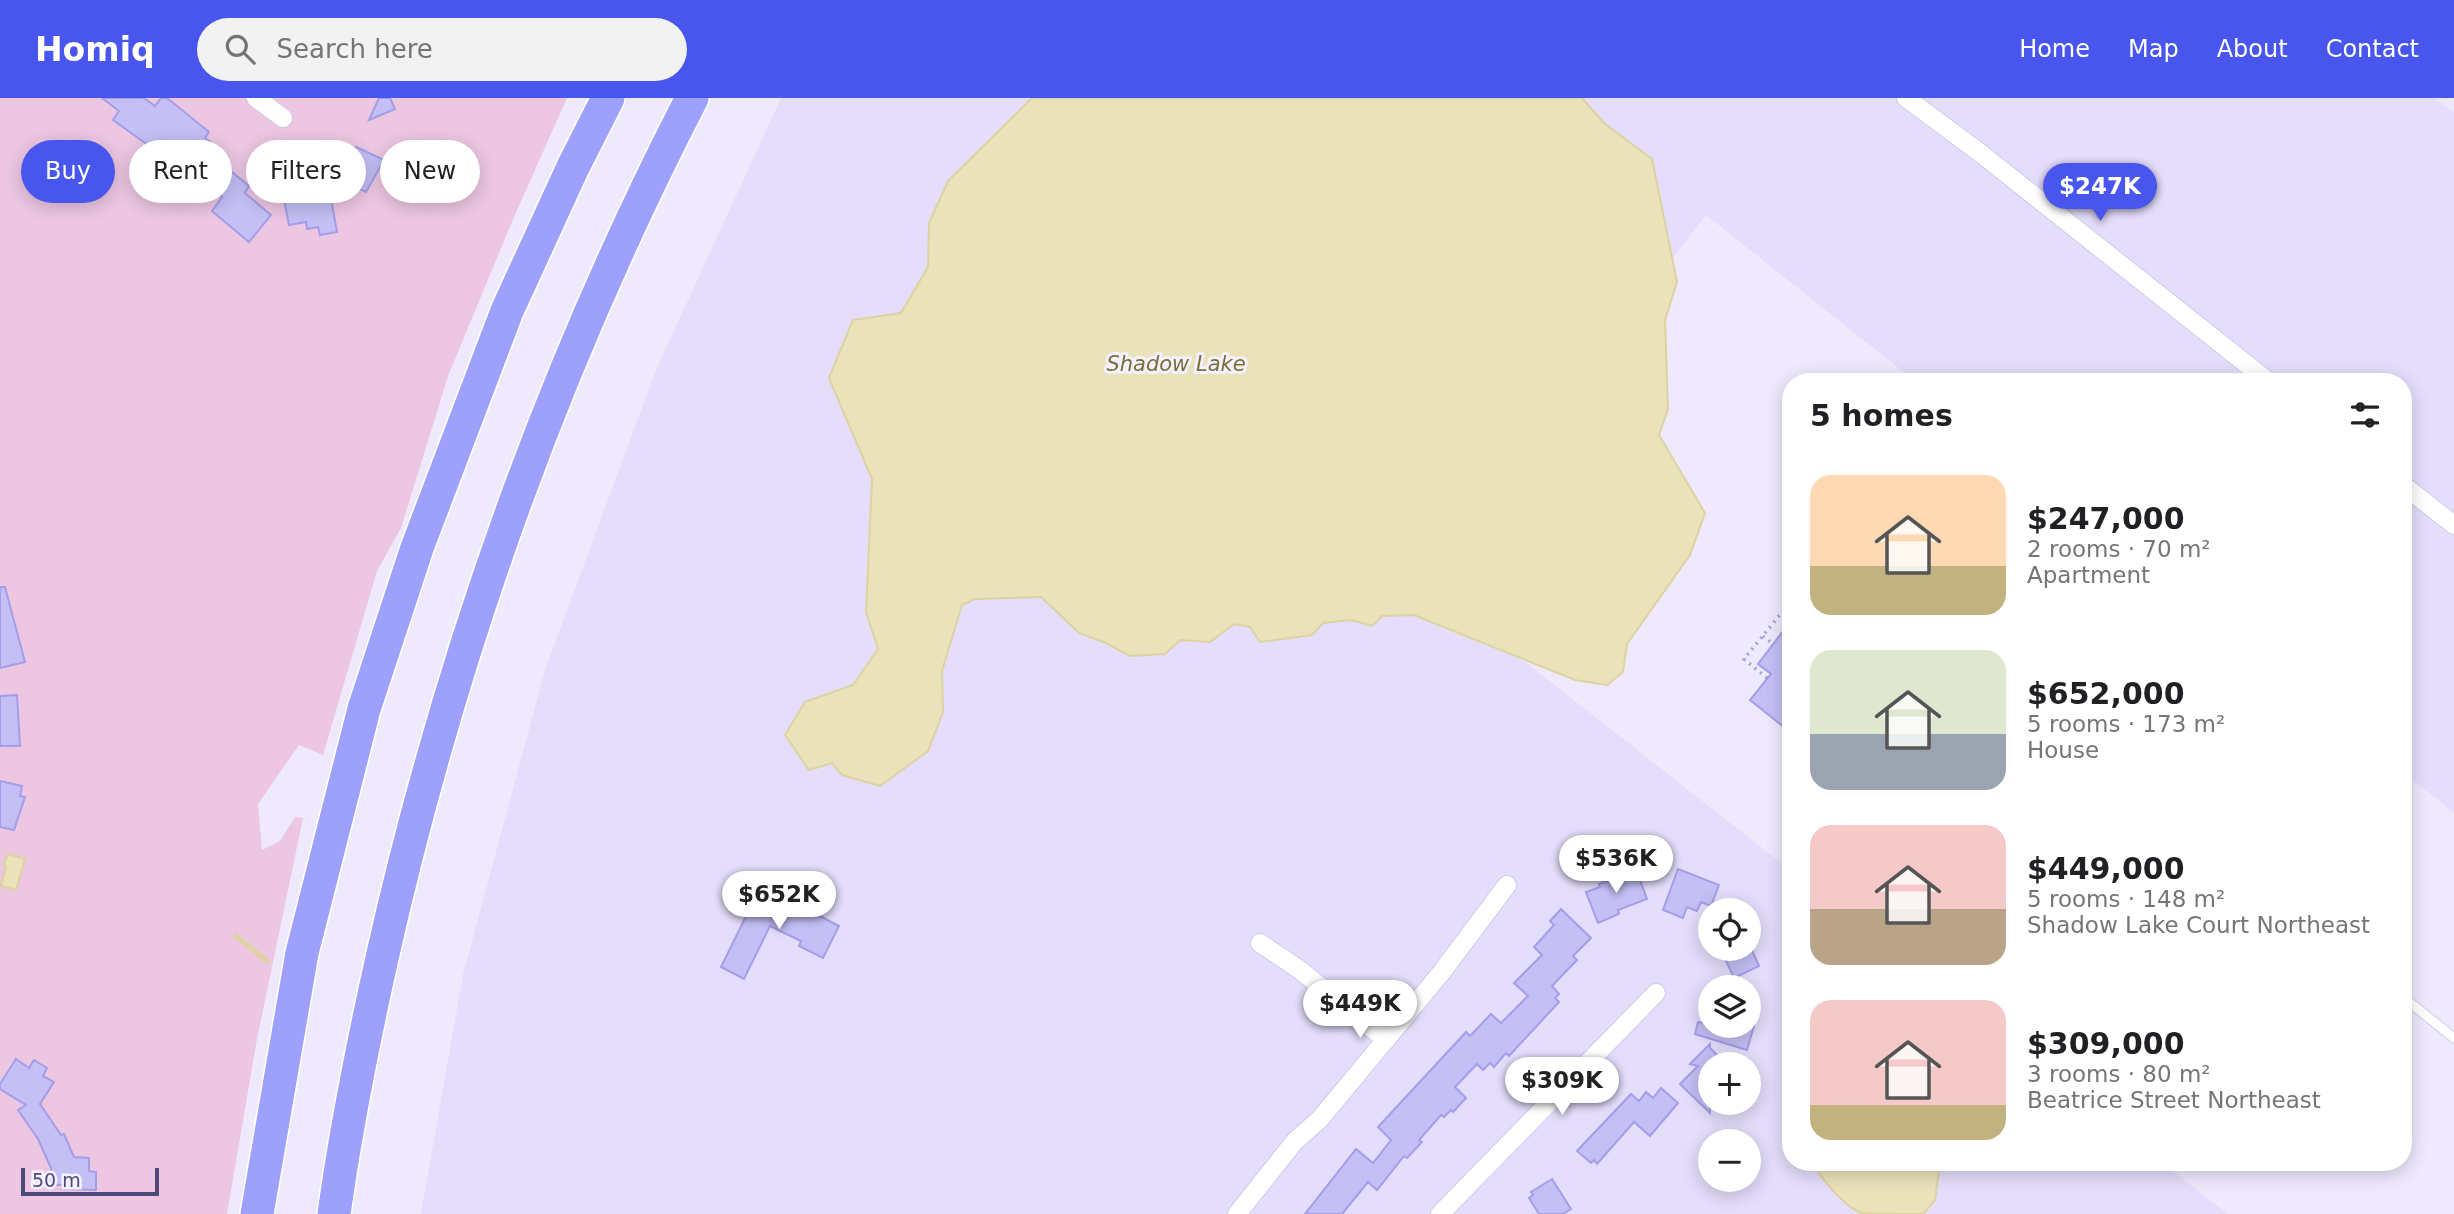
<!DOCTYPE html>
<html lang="en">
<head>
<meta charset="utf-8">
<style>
  body { margin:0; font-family:"DejaVu Sans",sans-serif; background:#f2f2f2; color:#202124; height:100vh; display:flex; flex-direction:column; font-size:26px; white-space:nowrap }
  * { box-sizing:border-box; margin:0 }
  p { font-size:23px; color:#757577 }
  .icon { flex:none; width:38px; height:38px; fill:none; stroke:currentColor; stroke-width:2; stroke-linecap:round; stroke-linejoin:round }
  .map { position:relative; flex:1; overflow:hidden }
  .panel { position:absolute; left:1782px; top:275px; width:630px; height:798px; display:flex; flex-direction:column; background:#fff; border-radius:28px; box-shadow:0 4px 18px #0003 }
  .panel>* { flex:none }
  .guide { position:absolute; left:21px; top:42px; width:665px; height:63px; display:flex; gap:14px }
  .controls { position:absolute; left:1698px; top:800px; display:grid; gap:14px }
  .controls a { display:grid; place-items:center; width:63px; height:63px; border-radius:50%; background:#fff; box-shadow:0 4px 18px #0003; font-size:35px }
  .scale { position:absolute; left:21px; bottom:18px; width:138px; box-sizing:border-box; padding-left:7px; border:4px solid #4c4a7b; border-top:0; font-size:19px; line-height:24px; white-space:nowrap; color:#4c4a7b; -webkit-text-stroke:5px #f5f1ff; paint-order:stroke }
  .price { position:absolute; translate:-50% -60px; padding:0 16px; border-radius:24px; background:#fff; color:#222; font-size:23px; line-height:46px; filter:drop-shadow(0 2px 4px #0008) }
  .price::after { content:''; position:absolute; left:50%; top:42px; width:21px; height:16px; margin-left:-10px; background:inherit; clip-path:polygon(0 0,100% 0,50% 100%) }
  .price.current { background:#4856ee; color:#fff }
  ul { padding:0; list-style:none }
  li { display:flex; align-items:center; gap:21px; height:175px; padding:0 28px }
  li span { display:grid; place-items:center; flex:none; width:196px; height:140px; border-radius:21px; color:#555 }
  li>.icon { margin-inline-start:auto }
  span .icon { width:84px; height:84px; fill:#fffc; stroke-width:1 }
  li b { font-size:30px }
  h2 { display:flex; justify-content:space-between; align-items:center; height:84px; padding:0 28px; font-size:30px }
  .chip { padding:0 24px; border-radius:32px; background:#fff; box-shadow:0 4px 18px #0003; font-size:24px; line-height:63px }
  .chip.current { background:#4856ee; color:#fff }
  header { display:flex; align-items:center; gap:42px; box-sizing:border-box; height:98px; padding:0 35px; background:#4856ee; color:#fff }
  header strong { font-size:33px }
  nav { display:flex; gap:38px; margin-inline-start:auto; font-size:24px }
  .search { width:490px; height:63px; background:#f2f2f2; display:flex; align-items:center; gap:18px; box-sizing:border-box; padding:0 24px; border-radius:38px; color:#757577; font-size:26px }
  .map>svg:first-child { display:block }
  .residential { fill:#e4ddfb; fill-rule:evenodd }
  .green { fill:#edc6e2 }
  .water { fill:#e9e2bb; stroke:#dcd3a1; stroke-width:2 }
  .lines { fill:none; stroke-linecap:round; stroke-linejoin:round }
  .stream { stroke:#dcd3a1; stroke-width:5 }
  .building { fill:#c4bff5; stroke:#a39ee9; stroke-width:2 }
  .service-casing { stroke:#d0cbeb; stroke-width:11 }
  .minor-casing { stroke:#d0cbeb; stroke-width:20 }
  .motorway-casing { stroke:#fff; stroke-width:36 }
  .path { stroke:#a5a1db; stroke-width:3.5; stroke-dasharray:2 5; stroke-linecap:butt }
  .service { stroke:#fff; stroke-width:9 }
  .minor { stroke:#fff; stroke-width:18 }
  .motorway { stroke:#9da1fb; stroke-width:33 }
  .labels { text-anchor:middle; stroke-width:6; stroke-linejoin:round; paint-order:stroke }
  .water-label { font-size:21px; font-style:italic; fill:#797039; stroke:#f5f1ff }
</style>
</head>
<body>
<header>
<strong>Homiq</strong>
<div class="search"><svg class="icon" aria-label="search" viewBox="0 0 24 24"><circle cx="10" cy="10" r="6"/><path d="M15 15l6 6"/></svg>Search here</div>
<nav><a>Home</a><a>Map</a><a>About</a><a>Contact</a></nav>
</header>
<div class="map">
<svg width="2454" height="1116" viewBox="0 0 2454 1116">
  <rect width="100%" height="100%" fill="#efe9fe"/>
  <path class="residential" d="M781,0H2435L2454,15V715L2403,674V284L1915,283L1706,117L1421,482L1790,772V1064H2161L2228,1116H421L463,877L545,572L656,272ZM1710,812H1748V850H1710ZM1710,889H1748V928H1710ZM1710,966H1748V1004H1710ZM1710,1043H1748V1082H1710Z"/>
  <path class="green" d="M0,0H567L514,119L448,278L401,430L377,473L323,657L299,647L258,706L262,752L280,743L295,719L303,720L257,941L227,1116H0Z"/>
  <g class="water">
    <path d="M1032,0H1582L1605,26L1652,61L1677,184L1665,222L1668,311L1659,337L1705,415L1690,457L1627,546L1623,574L1607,587L1575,582L1414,517L1382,518L1372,528L1351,522L1323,525L1312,537L1260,544L1250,529L1234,526L1210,544L1180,542L1165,556L1130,558L1106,545L1079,535L1041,499L975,501L962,507L942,573L943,614L928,653L880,688L842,677L832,665L809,672L785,637L805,604L853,587L878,551L866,514L872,381L829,280L853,222L901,215L928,169L929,125L948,83Z"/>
    <path d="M8,756L25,761L16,792L1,788L6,768L3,767Z"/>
    <path d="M1812,1064H1940L1935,1102L1923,1116C1906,1116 1877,1116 1862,1115C1845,1110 1820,1079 1812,1064Z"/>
  </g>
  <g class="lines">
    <path class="stream" d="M236,838L267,863"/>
  </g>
  <g class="building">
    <path d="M102,0H144L155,8L161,0H167L209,34L205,40L219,50L216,53L224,59L220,64L249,88L245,95L271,117L249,144L212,113L222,99L188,73L190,70L158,47L155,52L113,22L119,13Z"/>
    <path d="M379,0H390L395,11L369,22Z"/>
    <path d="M356,49L384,62L366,94L340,82Z"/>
    <path d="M309,91L310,98L330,95L337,134L320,137L318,129L307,131L306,124L289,127L283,96Z"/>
    <path d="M0,489H5L25,564L0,570Z"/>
    <path d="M1790,524V634L1750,602L1771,576L1758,566Z"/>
    <path d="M17,597L20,648H0V598Z"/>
    <path d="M0,683L22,688L20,698L25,699L14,732L0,729Z"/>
    <path d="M1636,771L1647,801L1618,812L1619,816L1598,825L1586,794L1600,789L1599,786Z"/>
    <path d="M1678,771L1719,787L1711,808L1701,804L1697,813L1687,809L1683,820L1663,812Z"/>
    <path d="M767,795L788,805L792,798L819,811L816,816L839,828L823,860L799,848L801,843L770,828L744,881L721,869L748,814L756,817Z"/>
    <path d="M1561,811L1591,840L1573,858L1577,862L1552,888L1559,896L1555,900L1559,904L1509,958L1506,955L1494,969L1490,965L1483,972L1477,966L1455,989L1466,1000L1453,1014L1451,1012L1444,1019L1441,1017L1419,1042L1422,1044L1407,1060L1404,1058L1377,1092L1368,1084L1342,1116H1305L1356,1051L1373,1065L1391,1042L1378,1029L1466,934L1470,938L1491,916L1501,925L1528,898L1514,885L1542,857L1534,849L1554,827L1550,823Z"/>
    <path d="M1720,850H1751L1759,868L1734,880Z"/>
    <path d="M1698,924L1729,932L1730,928H1754L1747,952L1695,936Z"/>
    <path d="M1710,946V950L1726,966H1710V1015L1680,986L1698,968L1690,966Z"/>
    <path d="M16,961L29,970L34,962L47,970L43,978L54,984L40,1006L61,1037L64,1036L74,1059L89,1060V1073L96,1074V1092L62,1091L65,1087H50L51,1070L38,1041L18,1012L26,1007L0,991V986Z"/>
    <path d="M1661,990L1678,1005L1650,1038L1634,1024L1597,1066L1594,1062L1591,1065L1577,1053L1631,996L1639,1003L1646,994L1653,1000Z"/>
    <path d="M1552,1081L1571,1111L1563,1116H1539L1529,1100L1533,1097L1531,1094Z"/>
  </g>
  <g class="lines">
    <g class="service-casing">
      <path id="service" d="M2403,899L2454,940"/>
    </g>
    <g class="minor-casing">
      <g id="minor">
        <path d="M256,0L283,20"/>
        <path d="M1906,0L1979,54L2269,284"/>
        <path d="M2403,387L2454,427"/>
        <path d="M1260,845L1300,872L1386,942"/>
        <path d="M1237,1116L1295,1043L1320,1021L1441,875L1507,787"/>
        <path d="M1440,1116L1656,895"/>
      </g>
    </g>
    <g class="motorway-casing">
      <g id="motorway">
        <path d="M257,1116L302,855L364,611L417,450L507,213L573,69L608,0"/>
        <path d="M334,1116C346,1030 363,945 382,860C449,563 552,271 692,0"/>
      </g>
    </g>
    <g class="path">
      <path d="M1763,538L1773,546"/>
      <path d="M1767,580L1744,561L1783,513L1790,519"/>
    </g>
    <use href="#service" class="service"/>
    <use href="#minor" class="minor"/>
    <use href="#motorway" class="motorway"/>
  </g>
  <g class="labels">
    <g class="water-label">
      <text x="1176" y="273">Shadow Lake</text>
    </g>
  </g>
</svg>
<div class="controls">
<a><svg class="icon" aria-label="locate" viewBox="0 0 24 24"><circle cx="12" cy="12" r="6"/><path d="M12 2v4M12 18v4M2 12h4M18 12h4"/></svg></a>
<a><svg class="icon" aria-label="layers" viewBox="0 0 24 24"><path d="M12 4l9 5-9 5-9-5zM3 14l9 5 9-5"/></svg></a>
<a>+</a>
<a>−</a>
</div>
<div class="scale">50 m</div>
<b class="price current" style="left:2100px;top:125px">$247K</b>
<b class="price" style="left:1616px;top:797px">$536K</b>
<b class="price" style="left:779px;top:833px">$652K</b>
<b class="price" style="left:1360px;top:942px">$449K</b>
<b class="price" style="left:1562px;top:1019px">$309K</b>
<div class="guide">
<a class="chip current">Buy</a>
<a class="chip">Rent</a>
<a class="chip">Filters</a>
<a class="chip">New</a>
</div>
<section class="panel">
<h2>5 homes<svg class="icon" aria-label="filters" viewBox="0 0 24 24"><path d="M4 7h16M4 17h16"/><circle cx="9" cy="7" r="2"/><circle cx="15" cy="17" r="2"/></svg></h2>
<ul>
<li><span style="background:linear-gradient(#ffd9b3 65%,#c2b280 0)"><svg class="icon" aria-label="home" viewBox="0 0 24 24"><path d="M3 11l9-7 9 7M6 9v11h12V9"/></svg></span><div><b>$247,000</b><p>2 rooms · 70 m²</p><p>Apartment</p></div></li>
<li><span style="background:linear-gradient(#dfe7d0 60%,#9aa5b1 0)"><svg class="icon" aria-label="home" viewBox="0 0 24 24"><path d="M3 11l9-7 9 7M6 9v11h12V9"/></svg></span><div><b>$652,000</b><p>5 rooms · 173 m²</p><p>House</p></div></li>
<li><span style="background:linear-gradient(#f6c9c9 60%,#b9a48a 0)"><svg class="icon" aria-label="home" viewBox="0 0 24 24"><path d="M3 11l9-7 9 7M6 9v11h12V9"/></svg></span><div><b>$449,000</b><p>5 rooms · 148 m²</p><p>Shadow Lake Court Northeast</p></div></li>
<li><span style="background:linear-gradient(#f6c9c9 75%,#c2b280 0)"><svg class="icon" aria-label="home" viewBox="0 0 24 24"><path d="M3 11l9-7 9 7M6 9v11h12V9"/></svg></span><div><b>$309,000</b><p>3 rooms · 80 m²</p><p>Beatrice Street Northeast</p></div></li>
</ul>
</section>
</div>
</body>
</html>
